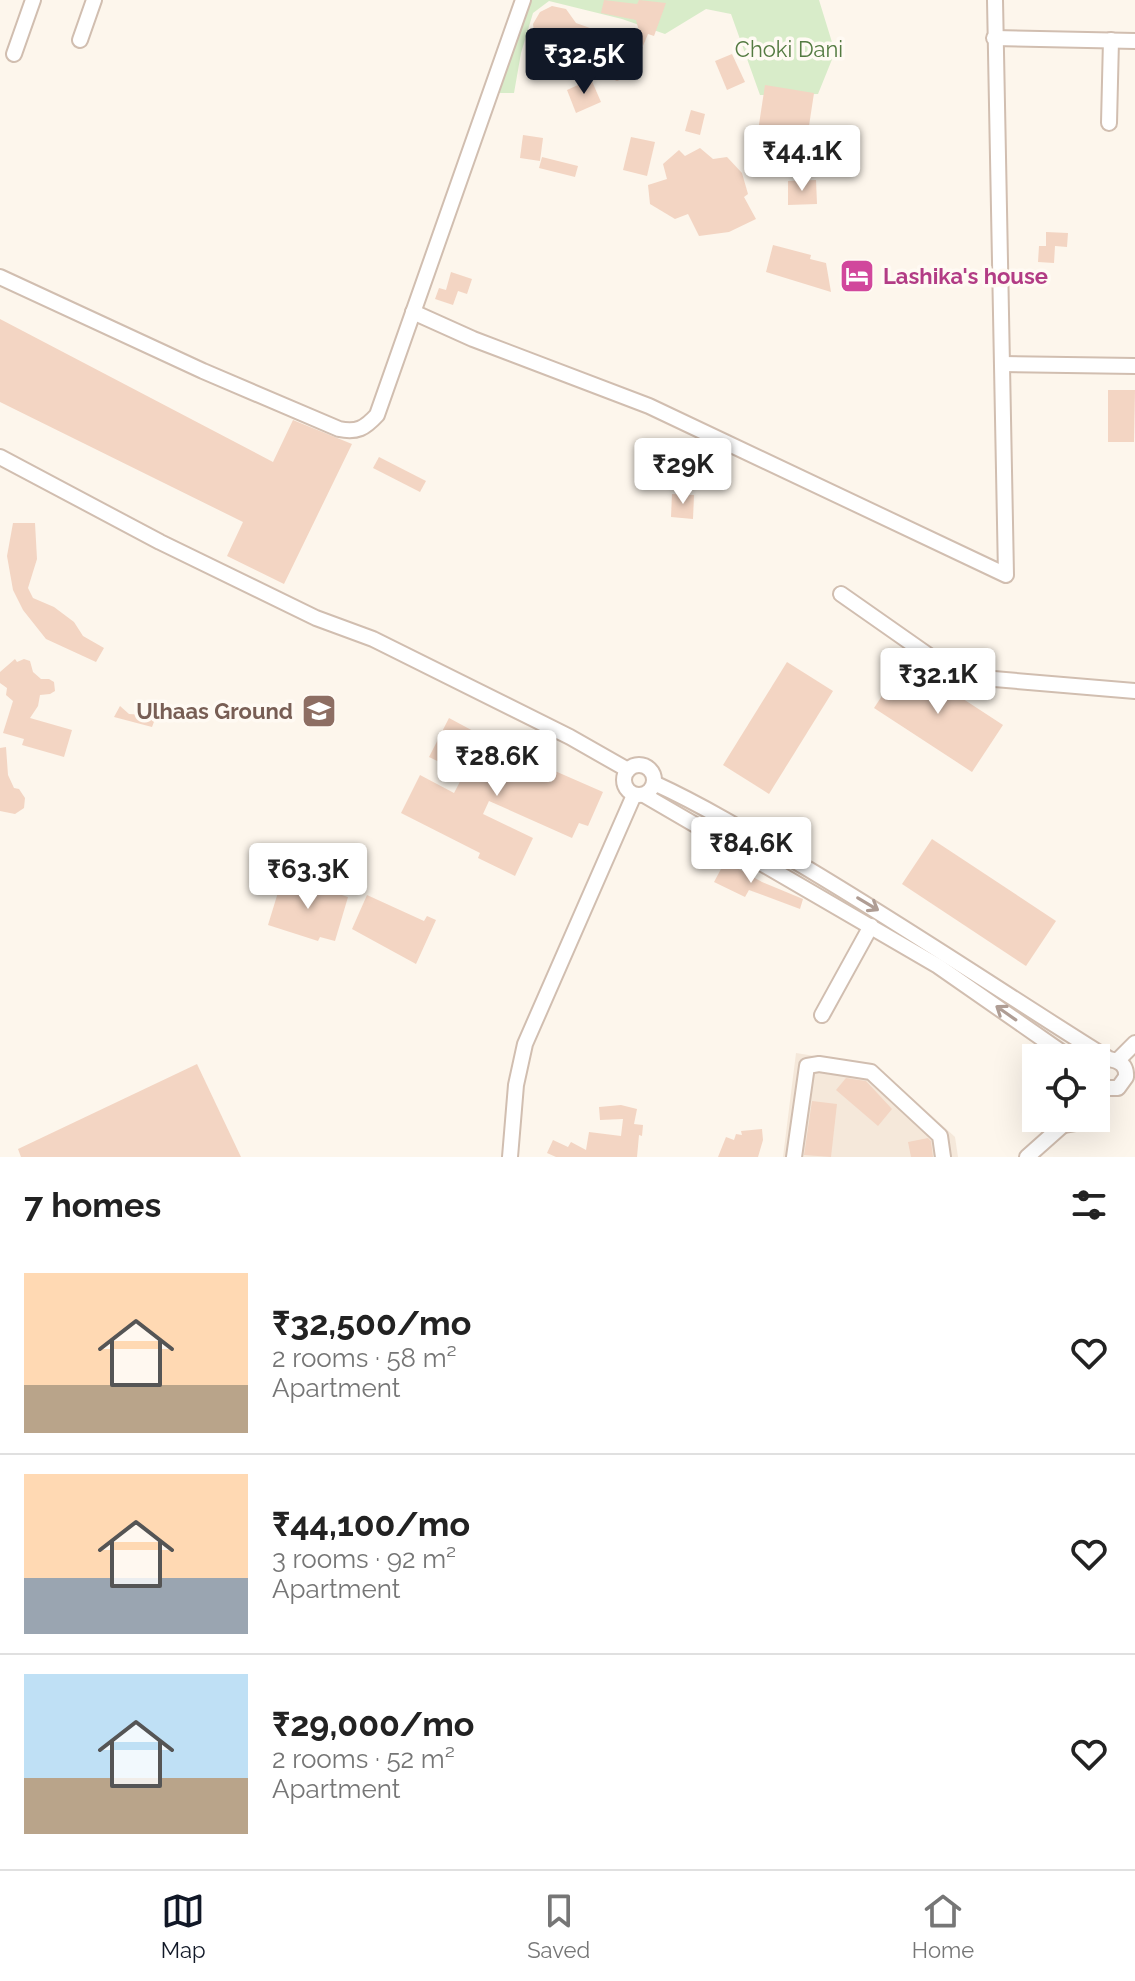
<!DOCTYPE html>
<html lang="en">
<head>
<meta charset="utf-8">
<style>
  body { margin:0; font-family:Raleway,sans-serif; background:#f6f6f6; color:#222; height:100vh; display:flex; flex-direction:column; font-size:30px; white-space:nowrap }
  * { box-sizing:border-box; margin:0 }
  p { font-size:26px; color:#767676 }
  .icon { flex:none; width:44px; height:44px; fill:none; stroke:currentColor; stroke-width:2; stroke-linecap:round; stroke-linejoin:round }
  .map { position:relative; height:1157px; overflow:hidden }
  .side { display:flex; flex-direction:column; background:#fff; flex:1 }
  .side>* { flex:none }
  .tools { position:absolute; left:1022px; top:1044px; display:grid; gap:16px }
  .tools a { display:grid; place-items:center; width:88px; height:88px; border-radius:0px; background:#fff; box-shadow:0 8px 32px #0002; font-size:40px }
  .price { position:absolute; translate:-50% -68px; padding:0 18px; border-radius:8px; background:#fff; color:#222; font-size:26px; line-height:52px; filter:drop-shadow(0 2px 4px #0008) }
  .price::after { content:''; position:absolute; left:50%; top:48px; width:24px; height:18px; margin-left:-12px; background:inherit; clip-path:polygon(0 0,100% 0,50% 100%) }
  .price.on { background:#111827; color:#fff }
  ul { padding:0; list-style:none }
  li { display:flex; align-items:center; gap:24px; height:200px; padding:0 24px }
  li+li { border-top:2px solid #e0e0e0 }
  li span { display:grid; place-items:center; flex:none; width:224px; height:160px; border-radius:0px; color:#555 }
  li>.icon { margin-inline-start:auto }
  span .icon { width:96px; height:96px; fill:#fffc; stroke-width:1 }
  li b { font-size:34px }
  h2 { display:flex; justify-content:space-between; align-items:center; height:96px; padding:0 24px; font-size:34px }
  .menu { display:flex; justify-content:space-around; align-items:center; height:112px; border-top:2px solid #e0e0e0; background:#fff; font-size:22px; color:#767676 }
  .menu a { display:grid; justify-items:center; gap:4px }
  .menu .on { color:#111827 }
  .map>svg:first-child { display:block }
  .residential { fill:#f5e8da }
  .green { fill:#d8ecc9 }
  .building { fill:#f3d5c3 }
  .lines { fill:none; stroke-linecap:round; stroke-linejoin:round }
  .minor-casing { stroke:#d1beb0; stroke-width:18 }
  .minor { stroke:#fff; stroke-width:14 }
  .oneway { stroke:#af9d94 }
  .labels { text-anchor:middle; stroke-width:7; stroke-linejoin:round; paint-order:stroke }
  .park-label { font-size:22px; fill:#537a41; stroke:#fffaf3 }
  .hotel-label { font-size:22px; font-weight:bold; fill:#b23c85; stroke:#fffaf3; text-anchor:start }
  .education-label { font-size:22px; font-weight:bold; fill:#785e54; stroke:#fffaf3; text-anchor:end }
</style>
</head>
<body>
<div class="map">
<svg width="1135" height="1157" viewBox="0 0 1135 1157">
  <rect width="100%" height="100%" fill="#fdf6ec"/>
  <path class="residential" d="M796,1053L877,1066L955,1137L958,1157H783Z"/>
  <path class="green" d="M527,0H819L835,52L818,94L760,95L731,14L706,9L665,34L622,19L549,1L533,13L521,53L514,93H499L502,69Z"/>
  <g class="building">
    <path d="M604,0L637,4L639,0L666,3L654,36L648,34L643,46L636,20L601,13Z"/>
    <path d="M552,6L566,9L576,23L643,47L632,75L617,81L570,61L576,42L552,50L539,43L535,38L533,24L540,12Z"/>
    <path d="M732,54L745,82L727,90L715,61Z"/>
    <path d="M591,79L601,102L576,113L567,90Z"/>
    <path d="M765,85L814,93L807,139L758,131Z"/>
    <path d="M691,110L705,114L700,135L685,131Z"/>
    <path d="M523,135L543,138L540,161L520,158Z"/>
    <path d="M631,137L655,142L647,176L623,170Z"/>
    <path d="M700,148L713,159L727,157L742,173L748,194L744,197L756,219L729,232L699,236L688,214L675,219L650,204L648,185L667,179L663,164L679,150L685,156Z"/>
    <path d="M542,157L578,166L575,177L539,168Z"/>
    <path d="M816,180L817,204L788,205V181Z"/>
    <path d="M1046,232L1068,233L1067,247L1055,246L1054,263L1038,262L1039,246H1046Z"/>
    <path d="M773,245L811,255L810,259L826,263L831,292L766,272Z"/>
    <path d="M451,272L472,279L467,294L458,291L453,305L435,299L439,288L446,290Z"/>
    <path d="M0,319L273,462L293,420L352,444L284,584L227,556L243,522L0,402Z"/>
    <path d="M1108,390H1135L1134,442H1108Z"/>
    <path d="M379,457L426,481L420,492L373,468Z"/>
    <path d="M672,494L694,495L693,519L671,517Z"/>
    <path d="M13,523H35L37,559L28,588L33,598L54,607L74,622L83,636L104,648L96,662L46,639L23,610L13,590L7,556Z"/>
    <path d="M15,659L17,662L24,659L30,661L33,672L41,679H49L54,682L55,691L50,694L40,695L38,706L30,718L72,730L64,757L22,745L24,739L3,733L13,701L6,695L7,688L0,683V672Z"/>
    <path d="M905,661L1003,725L972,772L874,708Z"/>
    <path d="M787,662L833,691L769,794L723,765Z"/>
    <path d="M162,701L152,727L114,717L120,706L129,714L145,715L152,702Z"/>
    <path d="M449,718L516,754L603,792L588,826L579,823L572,838L489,801L483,814L533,838L515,876L478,858L480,853L401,813L420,775L454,793L464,774L429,757Z"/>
    <path d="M6,747L8,775L14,788L19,789L25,798L24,808L15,814L0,811V748Z"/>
    <path d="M932,839L1056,921L1026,966L902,884Z"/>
    <path d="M719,858L762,882L803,899L800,909L749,890L745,897L714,882L721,869L715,866Z"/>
    <path d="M283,876L323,892L324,889L348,897L335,941L320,937L318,941L268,925Z"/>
    <path d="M367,895L424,921L427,916L436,920L416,964L352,929Z"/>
    <path d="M197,1064L241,1157H21L18,1149Z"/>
    <path d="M846,1078L866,1081L892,1109L878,1126L836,1090Z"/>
    <path d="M812,1101L837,1104L831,1157L804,1155Z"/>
    <path d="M621,1105L637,1109L634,1124L643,1125L642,1136L639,1135L637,1157H556L547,1153L553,1140L568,1147L571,1142L586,1150L589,1132L621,1136L623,1119L600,1120L599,1107Z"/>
    <path d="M762,1129L763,1140L758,1157H718L726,1137L734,1140L736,1134L742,1135L741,1131Z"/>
    <path d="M928,1138L931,1141L933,1157H911L908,1142Z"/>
  </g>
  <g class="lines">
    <g class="minor-casing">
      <g id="minor">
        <path d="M994,38L1135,41"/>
        <path d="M80,40L94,0"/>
        <path d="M14,54L33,0"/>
        <path d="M1109,123L1111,40"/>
        <path d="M0,277L203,371L339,429C357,433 365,428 377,415L523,0"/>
        <path d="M413,312L473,339L649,406L1006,575L995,0"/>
        <path d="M1002,364L1135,366"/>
        <path d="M0,457L160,542L316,618L373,639L570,737L628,770"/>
        <path d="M841,594L958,676L1135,691"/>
        <circle cx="639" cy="780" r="15"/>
        <path d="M654,783C702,805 747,832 793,860C900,923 1003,993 1109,1059C1120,1061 1127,1065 1126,1077L1118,1088H1104L1096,1079"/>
        <path d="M644,795L938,966L1070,1058"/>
        <path d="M822,1015L871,926"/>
        <path d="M1118,1060L1135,1043"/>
        <path d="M1065,1118L1063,1125L1075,1123L1079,1118"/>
        <path d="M510,1157L516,1085L525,1044L634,795"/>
        <path d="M794,1157L807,1066L819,1064L871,1072L940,1136L943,1157"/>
        <path d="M1027,1157L1063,1125"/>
      </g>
    </g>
    <use href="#minor" class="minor"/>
  </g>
  <defs><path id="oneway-shaft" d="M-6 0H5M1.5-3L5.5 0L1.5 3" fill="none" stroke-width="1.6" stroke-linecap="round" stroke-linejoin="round" transform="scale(2)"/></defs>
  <g class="oneway">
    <use href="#oneway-shaft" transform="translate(868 904) rotate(31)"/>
    <use href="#oneway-shaft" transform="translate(1006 1013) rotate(-145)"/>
  </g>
  <defs>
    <g id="hotel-square" transform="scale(1.8)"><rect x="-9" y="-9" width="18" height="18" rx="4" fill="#d1479c" stroke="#fffaf3"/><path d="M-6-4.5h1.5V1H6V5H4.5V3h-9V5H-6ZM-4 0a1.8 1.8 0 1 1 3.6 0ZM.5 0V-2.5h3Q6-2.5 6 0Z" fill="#fff"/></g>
    <g id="university-square" transform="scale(1.8)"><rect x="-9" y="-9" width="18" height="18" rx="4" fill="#8d6e63" stroke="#fffaf3"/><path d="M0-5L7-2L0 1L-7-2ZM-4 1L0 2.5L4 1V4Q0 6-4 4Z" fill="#fff"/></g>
  </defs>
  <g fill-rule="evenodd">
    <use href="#hotel-square" x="857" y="276"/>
    <use href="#university-square" x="319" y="711"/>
  </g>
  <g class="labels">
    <g class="park-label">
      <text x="789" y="57">Choki Dani</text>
    </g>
    <g class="hotel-label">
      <text x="883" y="284">Lashika's house</text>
    </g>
    <g class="education-label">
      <text x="293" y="719">Ulhaas Ground</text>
    </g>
  </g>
</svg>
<div class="tools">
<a><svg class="icon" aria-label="locate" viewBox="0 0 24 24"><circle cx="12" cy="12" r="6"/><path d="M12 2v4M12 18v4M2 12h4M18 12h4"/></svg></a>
</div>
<b class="price on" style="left:584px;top:96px">₹32.5K</b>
<b class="price" style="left:802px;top:193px">₹44.1K</b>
<b class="price" style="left:683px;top:506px">₹29K</b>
<b class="price" style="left:938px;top:716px">₹32.1K</b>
<b class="price" style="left:497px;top:798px">₹28.6K</b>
<b class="price" style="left:751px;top:885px">₹84.6K</b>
<b class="price" style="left:308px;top:911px">₹63.3K</b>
</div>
<section class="side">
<h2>7 homes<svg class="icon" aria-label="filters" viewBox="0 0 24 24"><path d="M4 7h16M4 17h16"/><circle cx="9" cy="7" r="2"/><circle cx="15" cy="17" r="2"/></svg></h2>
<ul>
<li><span style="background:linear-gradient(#ffd9b3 70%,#b9a48a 0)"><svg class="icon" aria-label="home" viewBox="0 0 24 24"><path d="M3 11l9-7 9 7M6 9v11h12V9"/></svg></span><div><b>₹32,500/mo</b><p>2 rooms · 58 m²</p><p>Apartment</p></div><svg class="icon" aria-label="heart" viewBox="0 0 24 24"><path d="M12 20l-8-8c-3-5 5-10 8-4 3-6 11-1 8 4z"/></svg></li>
<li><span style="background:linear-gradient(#ffd9b3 65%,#9aa5b1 0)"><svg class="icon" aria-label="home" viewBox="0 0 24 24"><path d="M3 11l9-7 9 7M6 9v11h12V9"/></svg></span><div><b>₹44,100/mo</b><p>3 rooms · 92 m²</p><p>Apartment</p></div><svg class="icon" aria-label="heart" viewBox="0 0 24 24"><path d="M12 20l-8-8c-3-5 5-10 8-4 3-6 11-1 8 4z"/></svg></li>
<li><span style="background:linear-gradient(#bfe0f5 65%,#b9a48a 0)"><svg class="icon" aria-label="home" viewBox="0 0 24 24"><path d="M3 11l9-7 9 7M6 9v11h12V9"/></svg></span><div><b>₹29,000/mo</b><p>2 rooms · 52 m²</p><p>Apartment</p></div><svg class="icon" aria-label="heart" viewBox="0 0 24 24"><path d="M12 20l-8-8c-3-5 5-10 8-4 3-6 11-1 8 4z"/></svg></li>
</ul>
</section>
<nav class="menu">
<a class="on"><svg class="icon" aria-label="map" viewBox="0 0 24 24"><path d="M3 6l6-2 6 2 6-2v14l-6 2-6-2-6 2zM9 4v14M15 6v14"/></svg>Map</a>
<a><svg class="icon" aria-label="saved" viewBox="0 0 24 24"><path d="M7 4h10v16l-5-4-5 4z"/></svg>Saved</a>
<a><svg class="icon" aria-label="home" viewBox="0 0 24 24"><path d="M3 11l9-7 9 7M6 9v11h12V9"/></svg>Home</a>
</nav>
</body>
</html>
